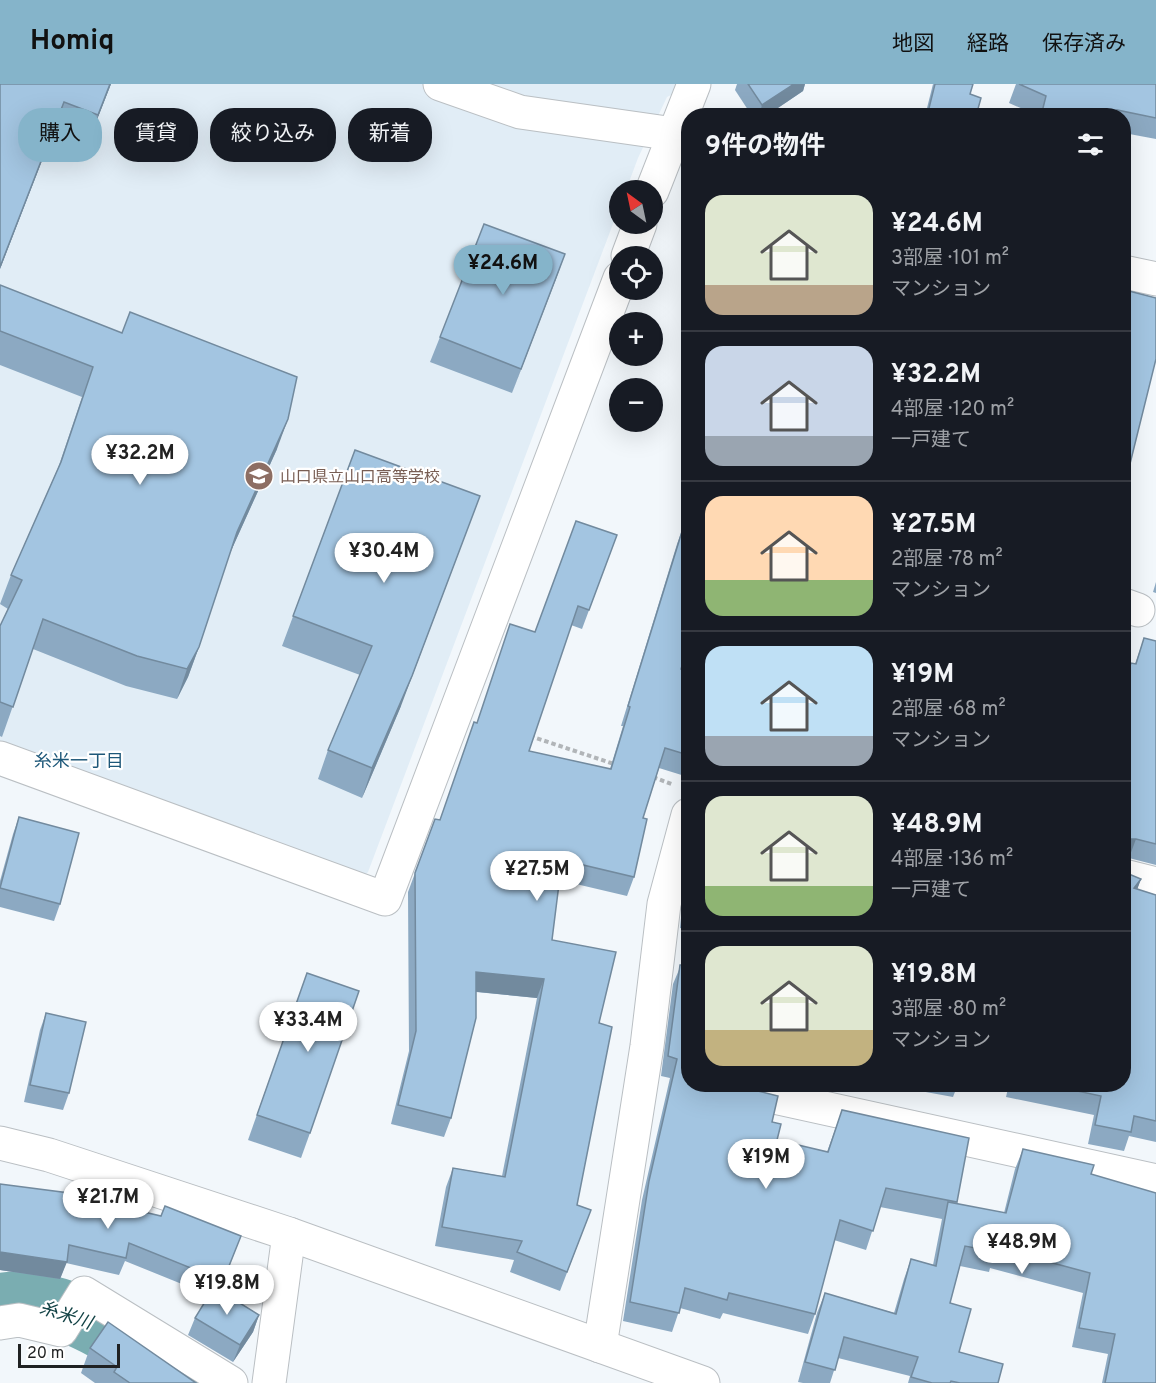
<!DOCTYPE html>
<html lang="ja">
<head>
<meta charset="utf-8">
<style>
  body { margin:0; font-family:Overpass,"Noto Sans JP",sans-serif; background:#20242c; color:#f1f3f6; height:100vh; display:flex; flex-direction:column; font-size:22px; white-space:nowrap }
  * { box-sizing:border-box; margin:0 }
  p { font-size:20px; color:#9ea1a6 }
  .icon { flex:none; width:33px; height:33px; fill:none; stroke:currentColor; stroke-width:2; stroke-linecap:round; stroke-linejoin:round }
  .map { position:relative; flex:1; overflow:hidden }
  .sheet { position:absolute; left:681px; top:24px; width:450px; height:984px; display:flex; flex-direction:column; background:#171b24; border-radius:24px; box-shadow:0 6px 24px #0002 }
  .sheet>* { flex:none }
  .hud { position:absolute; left:18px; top:24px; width:570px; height:54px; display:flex; gap:12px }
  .needle { width:39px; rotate:327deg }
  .tools { position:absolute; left:609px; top:96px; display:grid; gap:12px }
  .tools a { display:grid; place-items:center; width:54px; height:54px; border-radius:50%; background:#171b24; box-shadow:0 6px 24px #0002; font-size:30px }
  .scale { position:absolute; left:18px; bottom:15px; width:102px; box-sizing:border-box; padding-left:6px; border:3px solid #1f2122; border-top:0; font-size:16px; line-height:21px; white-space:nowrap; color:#1f2122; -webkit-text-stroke:4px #fff; paint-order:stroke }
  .price { position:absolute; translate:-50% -51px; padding:0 14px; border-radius:21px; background:#fff; color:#222; font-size:20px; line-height:39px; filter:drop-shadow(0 2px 3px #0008) }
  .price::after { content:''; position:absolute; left:50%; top:36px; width:18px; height:14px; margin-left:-9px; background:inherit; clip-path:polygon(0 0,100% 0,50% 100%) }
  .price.active { background:#85b4ca; color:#111 }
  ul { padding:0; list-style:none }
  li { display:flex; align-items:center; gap:18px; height:150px; padding:0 24px }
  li+li { border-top:2px solid #363941 }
  li span { display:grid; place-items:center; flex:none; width:168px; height:120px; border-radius:18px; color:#555 }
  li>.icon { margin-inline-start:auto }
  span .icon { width:72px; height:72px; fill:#fffc; stroke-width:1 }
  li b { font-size:26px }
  h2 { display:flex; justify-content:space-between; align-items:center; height:72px; padding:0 24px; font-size:26px }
  .chip { padding:0 21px; border-radius:24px; background:#171b24; box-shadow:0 6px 24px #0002; font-size:21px; line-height:54px }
  .chip.active { background:#85b4ca; color:#111 }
  header { display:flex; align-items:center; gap:36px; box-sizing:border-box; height:84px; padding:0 30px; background:#85b4ca; color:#111 }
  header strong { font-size:28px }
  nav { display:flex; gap:33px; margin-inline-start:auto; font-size:21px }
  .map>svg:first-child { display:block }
  .built { fill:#e1edf6 }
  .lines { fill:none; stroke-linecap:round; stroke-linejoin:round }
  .river { stroke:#7aadb1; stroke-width:62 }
  .minor-casing { stroke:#babfc3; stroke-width:35 }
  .path { stroke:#b1b5b8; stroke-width:4; stroke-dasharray:4.5 3; stroke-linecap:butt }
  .minor { stroke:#fff; stroke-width:33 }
  .wall { fill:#8ca9c2 }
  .shaded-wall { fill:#728a9e }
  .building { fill:#a3c5e1; stroke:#728a9e; stroke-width:1.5 }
  .labels { text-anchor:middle; stroke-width:4.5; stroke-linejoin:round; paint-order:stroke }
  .education-label { font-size:16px; fill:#785e54; stroke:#fff; text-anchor:start }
  .neighbourhood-label { font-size:18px; fill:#1e5879; stroke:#fff }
  .water-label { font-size:18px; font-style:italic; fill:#134346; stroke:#fff }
</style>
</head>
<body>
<header>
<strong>Homiq</strong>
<nav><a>地図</a><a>経路</a><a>保存済み</a></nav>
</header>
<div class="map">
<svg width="1156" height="1299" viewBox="0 0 1156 1299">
  <rect width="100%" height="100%" fill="#f2f7fb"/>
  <path class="built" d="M0,0H683L681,6L667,13L638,74L626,106H620L619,124L368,788L356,799L0,660Z"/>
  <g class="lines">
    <path class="river" d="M0,1220C68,1209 134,1264 187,1299"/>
    <g class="minor-casing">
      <g id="minor">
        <path d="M440,0L520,28L674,50L688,55"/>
        <path d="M652,107L694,0"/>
        <path d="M628,172L640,140"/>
        <path d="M1124,188L1156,195"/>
        <path d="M1124,521L1138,526"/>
        <path d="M0,674L385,815L620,194"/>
        <path d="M1124,792L1156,800"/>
        <path d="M733,1004L1156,1097"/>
        <path d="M0,1059L49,1071L289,1150L703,1299"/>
        <path d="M0,1239L19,1236L61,1246L84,1209L231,1299"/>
        <path d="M600,1262L647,962L664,820L688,731"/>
        <path d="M269,1299L289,1150"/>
      </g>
    </g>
    <g class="path">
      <path d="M530,652L614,680"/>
      <path d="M653,693L674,701"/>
    </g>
    <use href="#minor" class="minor"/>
  </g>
  <g class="wall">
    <path d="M0,0H111L87,61L53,48L0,185Z"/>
    <path d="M737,0H805L803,7L766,32H752L735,6Z"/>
    <path d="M933,0L970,10L976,32H925Z"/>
    <path d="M1016,0H1156V55L1124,49V32H1039L1009,19Z"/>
    <path d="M565,170L512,309L430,278L440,253Z"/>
    <path d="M0,201L277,365L230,469L199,563L188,593L177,615L126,602L33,565L2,653L0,652V542L8,525L0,520L11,491L58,384L82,313L0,281Z"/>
    <path d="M355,366L401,622L362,714L318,695L328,666L360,591L282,562Z"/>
    <path d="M684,441L681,585L688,588V693L659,684L643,734L634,793L627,812L559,796L552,856L599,939L577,1121L591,1126L560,1207L510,1188L514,1176L435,1162L446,1103L453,1084L502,1092L537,914L476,908L451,1034L444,1053L391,1040L409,967L408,808L435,735L440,736L535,548L617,451L582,545L571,541L529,667L610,685L623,642H621L677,460Z"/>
    <path d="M1156,498V509L1153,508Z"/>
    <path d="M1144,554L1156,557V781L1129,774H1124V598L1131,579L1135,580Z"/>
    <path d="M19,733L60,820L54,837L0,823V797L13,750Z"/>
    <path d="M1124,788L1141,795L1137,805L1156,811V1058L1129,1052L1124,1067L1088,1060L1094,1031L1006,1013L1009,1000H1124Z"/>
    <path d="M688,802V1000L772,1038L777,1056L827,1068L842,1026L957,1118L956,1120L1004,1129L1015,1085L1023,1065L1091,1090L1156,1299H1102L1108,1270L1072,1263L1083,1209L990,1184L989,1188L960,1182L950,1219L959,1268L998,1299H908L910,1292L838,1274L830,1299H803L798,1298L817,1229L825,1209L894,1229L904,1195L911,1175L933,1181L942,1135L880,1123L866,1166L834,1156L815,1230L808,1250L723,1229L720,1235L680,1224L672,1248L623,1237L642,1116L670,994L661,992L673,900L681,881L688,846L680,844L682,824Z"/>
    <path d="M307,889L310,1049L301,1074L248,1056Z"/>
    <path d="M46,929L69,1009L63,1026L24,1018L40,946Z"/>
    <path d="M882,1000H958L953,1013Z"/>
    <path d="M0,1100L77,1112L241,1152L220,1206L259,1231L253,1248L233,1278L188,1251L195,1234L209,1211L125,1177L119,1191L66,1179L60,1195L0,1186Z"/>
    <path d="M90,1264L196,1299H95L81,1289Z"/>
  </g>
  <g class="shaded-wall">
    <path d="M110,0H111L87,61L98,31Z"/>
    <path d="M794,0H805L803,7L766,32H759L762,21Z"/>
    <path d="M64,18L53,48L0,185V183Z"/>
    <path d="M565,170L556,195L512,309L521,285Z"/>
    <path d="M288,335L277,365L226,478L237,448Z"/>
    <path d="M469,441L401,622L362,714L372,684Z"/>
    <path d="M199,563L188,593L177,615L187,585Z"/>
    <path d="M1125,755H1136L1129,774H1124V756Z"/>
    <path d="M1141,795L1134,814V804Z"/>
    <path d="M476,888L544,895L537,914L469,907Z"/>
    <path d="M0,1168L67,1178L60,1195L0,1186Z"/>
    <path d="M259,1231L253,1248L233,1278L240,1261Z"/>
  </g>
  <g class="building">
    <path d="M0,0H110L98,31L64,18L0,183Z"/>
    <path d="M748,0H794L762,21Z"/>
    <path d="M935,0H973L970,10L981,14L976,32H927Z"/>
    <path d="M1019,0H1156V34L1117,26L1116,32H1041L1046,12Z"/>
    <path d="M484,140L565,170L521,285L440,253Z"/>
    <path d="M0,201L122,249L130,228L297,293L288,335L237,448L199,563L187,585L137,572L43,535L13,623L0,618V542L22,496L11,491L61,378L93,283L0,247Z"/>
    <path d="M1125,206L1156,214V275L1124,404V211Z"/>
    <path d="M355,366L480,412L412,592L372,684L328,666L372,562L293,532Z"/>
    <path d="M1124,415L1127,416L1124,428Z"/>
    <path d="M688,435V562L681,585L688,588V671L665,664L643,734L647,735L634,793L562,776L552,856L616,868L599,939L612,943L577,1121L591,1126L567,1188L517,1168L522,1157L442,1143L453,1084L505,1093L544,895L476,888V934L451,1034L398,1021L416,947L415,789L435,735L440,736L474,638L477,639L510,540L535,548L576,437L617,451L589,526L578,522L529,667L611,685L630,623L628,622L684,441H686Z"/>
    <path d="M1144,554L1156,557V760L1136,755H1125L1124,756V600L1131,579L1136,580Z"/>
    <path d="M19,733L79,749L60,820L0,804Z"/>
    <path d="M1124,788L1141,795L1134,804L1156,811V1037L1134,1032L1131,1048L1095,1041L1101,1012L1045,1000H1124Z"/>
    <path d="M688,857V1000H729L778,1012L772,1038L781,1040L777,1056L828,1068L842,1026L969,1054L957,1118L886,1104L873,1147L840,1136L815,1230L729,1209L727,1216L685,1204L679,1229L630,1218L649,1097L677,975L668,972L680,881H683Z"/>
    <path d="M307,889L359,907L310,1049L257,1031Z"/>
    <path d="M46,929L86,938L69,1009L30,1001Z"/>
    <path d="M1023,1065L1094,1081L1091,1090L1156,1109V1299H1105L1115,1250L1079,1244L1090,1189L997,1164L996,1168L965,1162L950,1219L971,1225L959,1268L1003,1280L998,1299H960L951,1297L950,1299H932L911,1293L918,1273L844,1253L835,1286L805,1278L825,1209L896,1230L911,1175L936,1182L948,1118L1006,1129Z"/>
    <path d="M0,1100L77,1110V1112L161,1132L165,1122L241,1152L223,1197L129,1159L126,1174L69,1161L67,1178L0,1168Z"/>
    <path d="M214,1203L259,1231L240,1261L195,1234Z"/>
    <path d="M108,1238L196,1299H130L114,1288L117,1283L90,1264Z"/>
  </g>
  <defs>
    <g id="school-disc" transform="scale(1.5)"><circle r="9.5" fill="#8d6e63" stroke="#fff"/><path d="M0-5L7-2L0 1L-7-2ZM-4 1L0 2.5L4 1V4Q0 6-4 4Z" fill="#fff"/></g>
  </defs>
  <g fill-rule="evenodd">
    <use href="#school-disc" x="259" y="392"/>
  </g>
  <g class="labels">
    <g class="education-label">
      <text x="280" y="398">山口県立山口高等学校</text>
    </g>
    <g class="neighbourhood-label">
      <text x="79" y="683">糸米一丁目</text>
    </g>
    <g class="water-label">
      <text transform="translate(66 1231) rotate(18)" y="6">糸米川</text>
    </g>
  </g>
</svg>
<div class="tools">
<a><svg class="needle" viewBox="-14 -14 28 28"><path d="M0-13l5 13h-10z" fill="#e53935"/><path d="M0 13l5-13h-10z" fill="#9ea1a6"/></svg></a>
<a><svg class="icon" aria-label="locate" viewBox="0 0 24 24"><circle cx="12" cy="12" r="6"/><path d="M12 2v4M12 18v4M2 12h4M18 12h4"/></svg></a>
<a>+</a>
<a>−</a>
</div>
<div class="scale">20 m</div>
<b class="price active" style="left:503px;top:212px">¥24.6M</b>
<b class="price" style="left:140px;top:402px">¥32.2M</b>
<b class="price" style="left:384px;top:500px">¥30.4M</b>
<b class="price" style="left:537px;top:818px">¥27.5M</b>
<b class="price" style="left:308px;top:969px">¥33.4M</b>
<b class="price" style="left:766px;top:1106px">¥19M</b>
<b class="price" style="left:108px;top:1146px">¥21.7M</b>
<b class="price" style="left:1022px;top:1191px">¥48.9M</b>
<b class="price" style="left:227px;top:1232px">¥19.8M</b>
<div class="hud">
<a class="chip active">購入</a>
<a class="chip">賃貸</a>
<a class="chip">絞り込み</a>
<a class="chip">新着</a>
</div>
<section class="sheet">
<h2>9件の物件<svg class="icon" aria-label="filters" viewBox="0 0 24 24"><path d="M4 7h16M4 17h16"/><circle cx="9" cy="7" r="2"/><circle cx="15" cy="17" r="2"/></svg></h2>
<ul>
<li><span style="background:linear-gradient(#dfe7d0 75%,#b9a48a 0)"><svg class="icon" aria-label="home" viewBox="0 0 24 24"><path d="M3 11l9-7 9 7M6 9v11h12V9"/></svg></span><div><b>¥24.6M</b><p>3部屋 · 101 m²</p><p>マンション</p></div></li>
<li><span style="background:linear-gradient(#c9d6e8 75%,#9aa5b1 0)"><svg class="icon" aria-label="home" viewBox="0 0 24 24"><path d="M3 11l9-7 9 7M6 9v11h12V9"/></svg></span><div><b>¥32.2M</b><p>4部屋 · 120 m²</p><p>一戸建て</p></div></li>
<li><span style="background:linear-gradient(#ffd9b3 70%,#8fb573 0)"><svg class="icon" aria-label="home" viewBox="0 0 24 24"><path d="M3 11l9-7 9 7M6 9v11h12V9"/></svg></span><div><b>¥27.5M</b><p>2部屋 · 78 m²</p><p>マンション</p></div></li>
<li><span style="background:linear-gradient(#bfe0f5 75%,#9aa5b1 0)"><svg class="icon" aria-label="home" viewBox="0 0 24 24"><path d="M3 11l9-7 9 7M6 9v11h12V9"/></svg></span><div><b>¥19M</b><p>2部屋 · 68 m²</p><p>マンション</p></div></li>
<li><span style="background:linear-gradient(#dfe7d0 75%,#8fb573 0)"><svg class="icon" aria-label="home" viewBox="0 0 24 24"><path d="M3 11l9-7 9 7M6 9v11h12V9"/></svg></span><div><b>¥48.9M</b><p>4部屋 · 136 m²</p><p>一戸建て</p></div></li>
<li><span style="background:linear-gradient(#dfe7d0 70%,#c2b280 0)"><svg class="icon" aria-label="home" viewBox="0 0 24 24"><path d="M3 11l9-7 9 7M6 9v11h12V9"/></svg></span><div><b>¥19.8M</b><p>3部屋 · 80 m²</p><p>マンション</p></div></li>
</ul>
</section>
</div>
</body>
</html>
